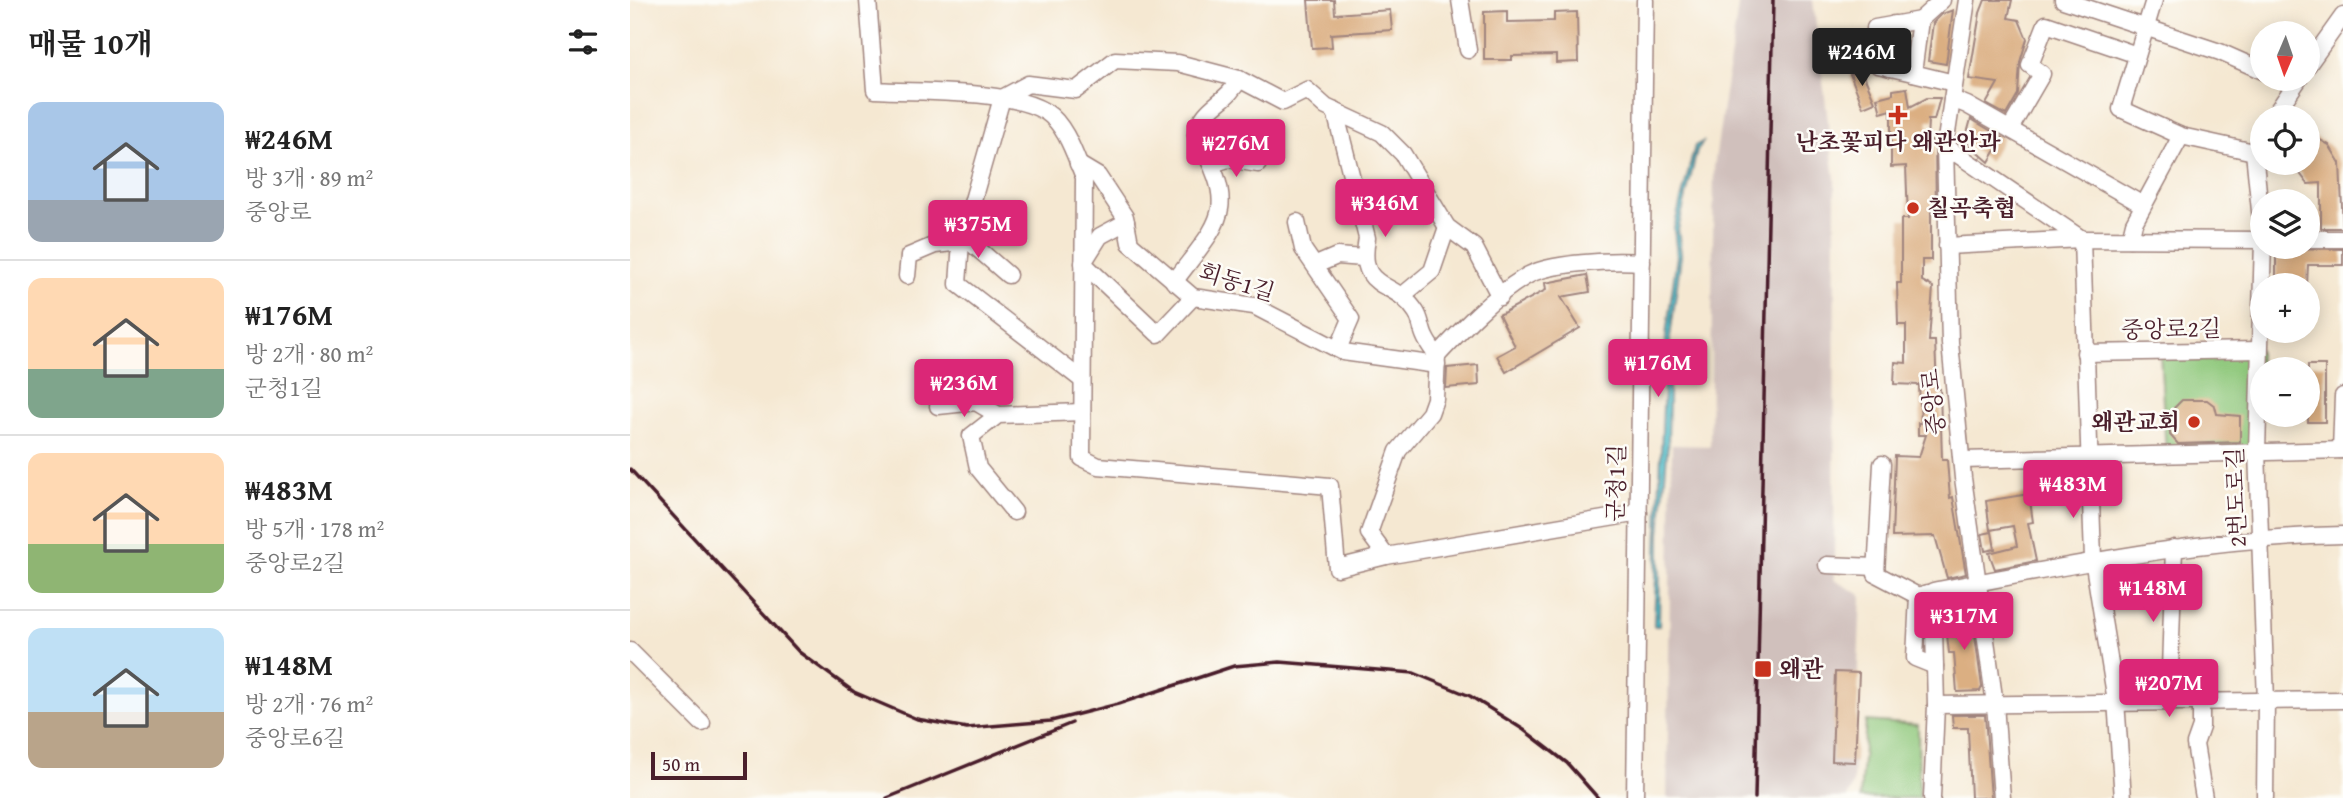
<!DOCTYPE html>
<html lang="ko">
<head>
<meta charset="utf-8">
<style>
  body { margin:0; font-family:"Gentium Book Plus","Noto Serif KR",serif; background:#f2f2f2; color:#222; height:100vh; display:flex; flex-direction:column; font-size:26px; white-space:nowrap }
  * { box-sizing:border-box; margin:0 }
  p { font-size:23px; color:#767676 }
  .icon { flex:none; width:38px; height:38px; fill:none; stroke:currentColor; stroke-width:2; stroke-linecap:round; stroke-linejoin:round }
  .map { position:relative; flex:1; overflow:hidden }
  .drawer { display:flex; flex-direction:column; background:#fff; width:630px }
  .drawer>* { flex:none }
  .needle { width:46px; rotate:182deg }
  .tools { position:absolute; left:1620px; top:21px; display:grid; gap:14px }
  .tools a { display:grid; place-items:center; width:70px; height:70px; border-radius:50%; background:#fff; box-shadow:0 4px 18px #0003; font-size:35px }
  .scale { position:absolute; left:21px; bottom:18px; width:96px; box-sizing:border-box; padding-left:7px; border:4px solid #4a1f2b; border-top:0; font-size:19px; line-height:24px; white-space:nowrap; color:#4a1f2b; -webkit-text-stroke:5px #fdfcf7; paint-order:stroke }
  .price { position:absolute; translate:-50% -60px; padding:0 16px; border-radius:7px; background:#db2777; color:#fff; font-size:23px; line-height:46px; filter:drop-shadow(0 2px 4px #0008) }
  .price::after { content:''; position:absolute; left:50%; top:42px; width:21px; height:16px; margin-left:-10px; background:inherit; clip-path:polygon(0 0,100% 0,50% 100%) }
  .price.on { background:#222; color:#fff }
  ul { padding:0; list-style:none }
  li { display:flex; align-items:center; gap:21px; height:175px; padding:0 28px }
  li+li { border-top:2px solid #e0e0e0 }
  li span { display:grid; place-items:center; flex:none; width:196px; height:140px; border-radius:14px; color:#555 }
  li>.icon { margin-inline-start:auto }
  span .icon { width:84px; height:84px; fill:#fffc; stroke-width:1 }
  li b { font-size:30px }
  h2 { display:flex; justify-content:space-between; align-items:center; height:84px; padding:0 28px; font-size:30px }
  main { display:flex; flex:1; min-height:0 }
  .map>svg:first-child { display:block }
  .industrial { fill:#d0c0bc }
  .green { fill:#8fc87c; stroke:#6c7454; stroke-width:2 }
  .water { fill:#55c2cd; stroke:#50707c; stroke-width:2 }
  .building { fill:#dbaf82 }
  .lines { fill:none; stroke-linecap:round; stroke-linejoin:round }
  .minor-casing { stroke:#a0847e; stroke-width:19 }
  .minor { stroke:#fff; stroke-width:16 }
  .rail { stroke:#4a1f2b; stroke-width:3.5 }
  .poi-dot { fill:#c8321e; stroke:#fdfcf7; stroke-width:2.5 }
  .labels { text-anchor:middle; stroke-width:5; stroke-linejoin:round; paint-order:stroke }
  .poi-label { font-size:23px; font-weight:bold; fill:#4a1f2b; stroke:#fdfcf7; text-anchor:start }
  .street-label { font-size:23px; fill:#4a1f2b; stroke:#fdfcf7 }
</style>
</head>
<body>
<main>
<section class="drawer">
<h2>매물 10개<svg class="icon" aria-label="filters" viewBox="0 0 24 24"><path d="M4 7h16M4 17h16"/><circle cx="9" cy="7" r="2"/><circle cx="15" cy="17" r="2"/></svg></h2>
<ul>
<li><span style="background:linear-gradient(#a9c7e8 70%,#9aa5b1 0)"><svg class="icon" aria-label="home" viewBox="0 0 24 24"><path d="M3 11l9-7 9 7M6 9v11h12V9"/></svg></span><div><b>₩246M</b><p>방 3개 · 89 m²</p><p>중앙로</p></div></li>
<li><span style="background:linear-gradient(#ffd9b3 65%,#7fa58c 0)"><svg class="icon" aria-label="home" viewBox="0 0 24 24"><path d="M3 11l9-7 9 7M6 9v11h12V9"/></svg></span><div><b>₩176M</b><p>방 2개 · 80 m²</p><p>군청1길</p></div></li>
<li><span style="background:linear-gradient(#ffd9b3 65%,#8fb573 0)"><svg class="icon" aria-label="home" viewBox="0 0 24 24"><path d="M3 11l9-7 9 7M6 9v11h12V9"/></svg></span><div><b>₩483M</b><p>방 5개 · 178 m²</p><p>중앙로2길</p></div></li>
<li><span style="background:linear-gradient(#bfe0f5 60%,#b9a48a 0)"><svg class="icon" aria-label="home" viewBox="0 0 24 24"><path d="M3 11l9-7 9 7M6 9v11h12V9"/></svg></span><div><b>₩148M</b><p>방 2개 · 76 m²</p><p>중앙로6길</p></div></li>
</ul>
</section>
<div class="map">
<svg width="1713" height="798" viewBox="0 0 1713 798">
  <rect width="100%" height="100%" fill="#fdfcf7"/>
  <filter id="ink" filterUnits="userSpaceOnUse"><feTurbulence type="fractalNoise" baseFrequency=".0143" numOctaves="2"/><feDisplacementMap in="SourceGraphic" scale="14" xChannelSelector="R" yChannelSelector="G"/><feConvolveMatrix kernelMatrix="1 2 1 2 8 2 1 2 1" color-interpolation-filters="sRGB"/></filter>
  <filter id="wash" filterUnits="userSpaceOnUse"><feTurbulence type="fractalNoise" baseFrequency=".00686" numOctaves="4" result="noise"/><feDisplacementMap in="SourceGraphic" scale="28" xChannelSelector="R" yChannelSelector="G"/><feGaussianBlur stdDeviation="1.57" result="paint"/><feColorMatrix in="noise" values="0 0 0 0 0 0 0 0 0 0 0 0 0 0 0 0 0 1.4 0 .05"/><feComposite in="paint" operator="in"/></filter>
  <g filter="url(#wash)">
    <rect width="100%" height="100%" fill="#f5e8d2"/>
    <path class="industrial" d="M1109,0H1183L1205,179L1204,580L1231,595L1223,783L1217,798H1037L1042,445L1080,446L1084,167Z"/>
    <g class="green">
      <path d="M1629,350L1627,451L1536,454L1530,352Z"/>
      <path d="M1236,721L1288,725L1289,798H1230Z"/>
    </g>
    <path class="water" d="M1074,141L1067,150L1048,229L1051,255L1040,337L1038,441L1030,534L1029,626H1024L1036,336L1047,256L1044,228L1065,146Z"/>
    <g id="blocks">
      <g class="building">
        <path d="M678,0H704L705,14L760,10L762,30L701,34L702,47L682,48Z"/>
        <path d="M1355,0H1382L1378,18L1389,20L1397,39L1390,62L1388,94L1376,115L1356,104L1368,83L1339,79L1350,13Z"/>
        <path d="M1323,10L1316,64L1298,61L1303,23L1312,14Z"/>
        <path d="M877,11V22L924,21V13L947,12L948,62L926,63V55L882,56V60H854V12Z"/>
        <path d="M1231,69L1245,102L1233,107L1220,74Z"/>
        <path d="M1277,88L1280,107L1297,98H1310L1304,120H1298L1297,140L1305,142L1306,212H1301V260H1292V281L1303,287L1299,341H1305L1307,389H1310L1312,460H1317L1320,498L1323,497L1336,574L1317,578L1305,536L1262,537L1265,456L1289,457L1296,435H1288V423H1291L1289,385L1264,384L1265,362L1276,363V325H1268L1267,283H1271V219H1278L1276,166L1261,167V110L1251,113L1247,98L1263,94V90Z"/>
        <path d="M1341,119L1373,138L1359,162L1335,141Z"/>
        <path d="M1678,133L1699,145L1710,163L1713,228H1691V183L1678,184L1662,163H1678Z"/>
        <path d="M1646,248L1713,249V265H1678L1677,285H1646Z"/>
        <path d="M957,275L960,292L931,297L950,328L876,372L867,356L885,346L869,315L916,290L915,283Z"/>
        <path d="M848,365L849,385L816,388L817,368Z"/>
        <rect x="1678" y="365" width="17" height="57"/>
        <path d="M1552,400H1577L1585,406L1587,414L1610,416V442L1548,444L1540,435L1539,413Z"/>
        <path d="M1399,494L1403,522L1398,523L1406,561L1365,569L1359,553L1387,546L1383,526L1360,530L1356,501Z"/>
        <path d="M1362,532L1365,549L1355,551L1352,534Z"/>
        <path d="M1342,614L1352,687L1350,691L1327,692L1324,653H1319L1315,616Z"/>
        <path d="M1205,672L1229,673L1225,762L1202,761Z"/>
        <path d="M1322,715H1355L1361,798H1341L1338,728H1323Z"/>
      </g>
    </g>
  </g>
  <g filter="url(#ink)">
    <use href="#blocks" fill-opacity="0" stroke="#a0847e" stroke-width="2"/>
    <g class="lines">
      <g class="minor-casing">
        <g id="minor">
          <path d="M238,0L245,90C291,93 379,89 416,112C436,125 445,156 454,177L452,458L468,466L700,486L707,568L756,556"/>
          <path d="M830,0L838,50"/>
          <path d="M1312,0L1290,20L1283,73L1324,83"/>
          <path d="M1337,0L1315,146L1320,343L1333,478L1365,704L1372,798"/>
          <path d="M1433,0L1590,52L1633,71"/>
          <path d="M1524,0L1491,109L1551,136L1624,152"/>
          <path d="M1678,65L1713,16"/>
          <path d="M1260,68L1264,24"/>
          <path d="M1283,73L1248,65L1245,28L1290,20"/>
          <path d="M1322,99L1337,105L1513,205"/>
          <path d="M705,111L737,238C727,294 765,278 786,312C791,319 791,329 795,337C798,344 803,350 807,356"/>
          <path d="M1643,117L1669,79"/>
          <path d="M1380,129L1412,74L1400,65L1416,24L1507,55"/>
          <path d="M1633,136L1624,152L1633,240L1627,451L1636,701L1635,798"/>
          <path d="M1315,146L1452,239"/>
          <path d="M448,164L468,176L495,217L500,243L563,297L624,306L713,352L807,365"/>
          <path d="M582,164L598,159L628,164"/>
          <path d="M496,222L470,236L453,263L528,334L563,297"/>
          <path d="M667,222L673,249L721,319L708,349"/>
          <path d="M333,236L378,275"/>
          <path d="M1452,239L1463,559L1486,701L1493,798"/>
          <path d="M1500,239L1504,223L1551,136"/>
          <path d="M1678,239H1713"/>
          <path d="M1317,246L1452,239L1633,240"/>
          <path d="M686,265L707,256L734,258"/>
          <path d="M277,276L279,256L305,245L331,242"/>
          <path d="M544,282C592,218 609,211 566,135C573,104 597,104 609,79"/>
          <path d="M773,295L802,271L817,227"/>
          <path d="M1455,353L1629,350"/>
          <path d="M452,380L328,284L331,242L372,98L398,84L446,90L485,60L548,63L609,79L653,102L677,90L696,107L752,133L773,154L817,227L844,247L870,297"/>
          <path d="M308,406L346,402L368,415"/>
          <path d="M1711,450L1713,396"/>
          <path d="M1332,460L1713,450"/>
          <path d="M1252,464L1246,574L1288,596"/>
          <path d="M384,512L348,468L341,436L368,415L452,412"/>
          <path d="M1009,513L756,556L739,533L768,451L800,413L805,399L807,356C833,328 862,297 895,277C918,262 984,260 1012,262"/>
          <path d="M1197,565L1246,567"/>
          <path d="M1297,593L1288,596L1285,658L1305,666"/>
          <path d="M0,651L72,723"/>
          <path d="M1539,700L1544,548"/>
          <path d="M1571,700V727L1565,744L1574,798"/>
          <path d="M1306,705L1303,591C1443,565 1570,538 1713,535"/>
          <path d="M1005,798L1015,0"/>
          <path d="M1302,798L1306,705L1713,700"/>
        </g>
      </g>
      <use href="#minor" class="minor"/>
      <g class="rail">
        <path d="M0,469L169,652L224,692L287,719L337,728L421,721L488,704L604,666L650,662L784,673L840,696L894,730L937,763L968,798"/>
        <path d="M257,798L442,723"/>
        <path d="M1125,798L1143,0"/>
      </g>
    </g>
  </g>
  <g class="poi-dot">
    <path d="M1264.5 104.5h7v7h7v7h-7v7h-7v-7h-7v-7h7z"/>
    <circle cx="1283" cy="208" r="7"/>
    <circle cx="1564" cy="422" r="7"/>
    <rect x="1124" y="660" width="18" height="18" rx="3.5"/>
  </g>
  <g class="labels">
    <g class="poi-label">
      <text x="1268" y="150" text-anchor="middle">난초꽃피다 왜관안과</text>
      <text x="1297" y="216">칠곡축협</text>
      <text x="1550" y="430" text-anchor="end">왜관교회</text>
      <text x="1149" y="677">왜관</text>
    </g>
    <g class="street-label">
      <text transform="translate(607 282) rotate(17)" y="8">회동1길</text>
      <text transform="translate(1541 329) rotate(-1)" y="8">중앙로2길</text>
      <text transform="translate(1303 402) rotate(-96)" y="8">중앙로</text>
      <text transform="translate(986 483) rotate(-89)" y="8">군청1길</text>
      <text transform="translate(1606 497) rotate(-92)" y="8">2번도로길</text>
    </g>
  </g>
</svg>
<div class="tools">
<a><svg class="needle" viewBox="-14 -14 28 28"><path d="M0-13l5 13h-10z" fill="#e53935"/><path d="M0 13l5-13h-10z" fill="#767676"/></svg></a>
<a><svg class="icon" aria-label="locate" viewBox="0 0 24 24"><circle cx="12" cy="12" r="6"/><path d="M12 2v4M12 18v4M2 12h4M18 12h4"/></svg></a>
<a><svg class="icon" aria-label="layers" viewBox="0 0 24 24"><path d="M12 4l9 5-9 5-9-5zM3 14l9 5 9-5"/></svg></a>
<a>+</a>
<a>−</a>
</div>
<div class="scale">50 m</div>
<b class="price on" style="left:1232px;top:88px">₩246M</b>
<b class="price" style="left:606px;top:179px">₩276M</b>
<b class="price" style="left:755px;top:239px">₩346M</b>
<b class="price" style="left:348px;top:260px">₩375M</b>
<b class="price" style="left:1028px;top:399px">₩176M</b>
<b class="price" style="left:334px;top:419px">₩236M</b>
<b class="price" style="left:1443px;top:520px">₩483M</b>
<b class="price" style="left:1523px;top:624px">₩148M</b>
<b class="price" style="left:1334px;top:652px">₩317M</b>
<b class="price" style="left:1539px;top:719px">₩207M</b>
</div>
</main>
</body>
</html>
